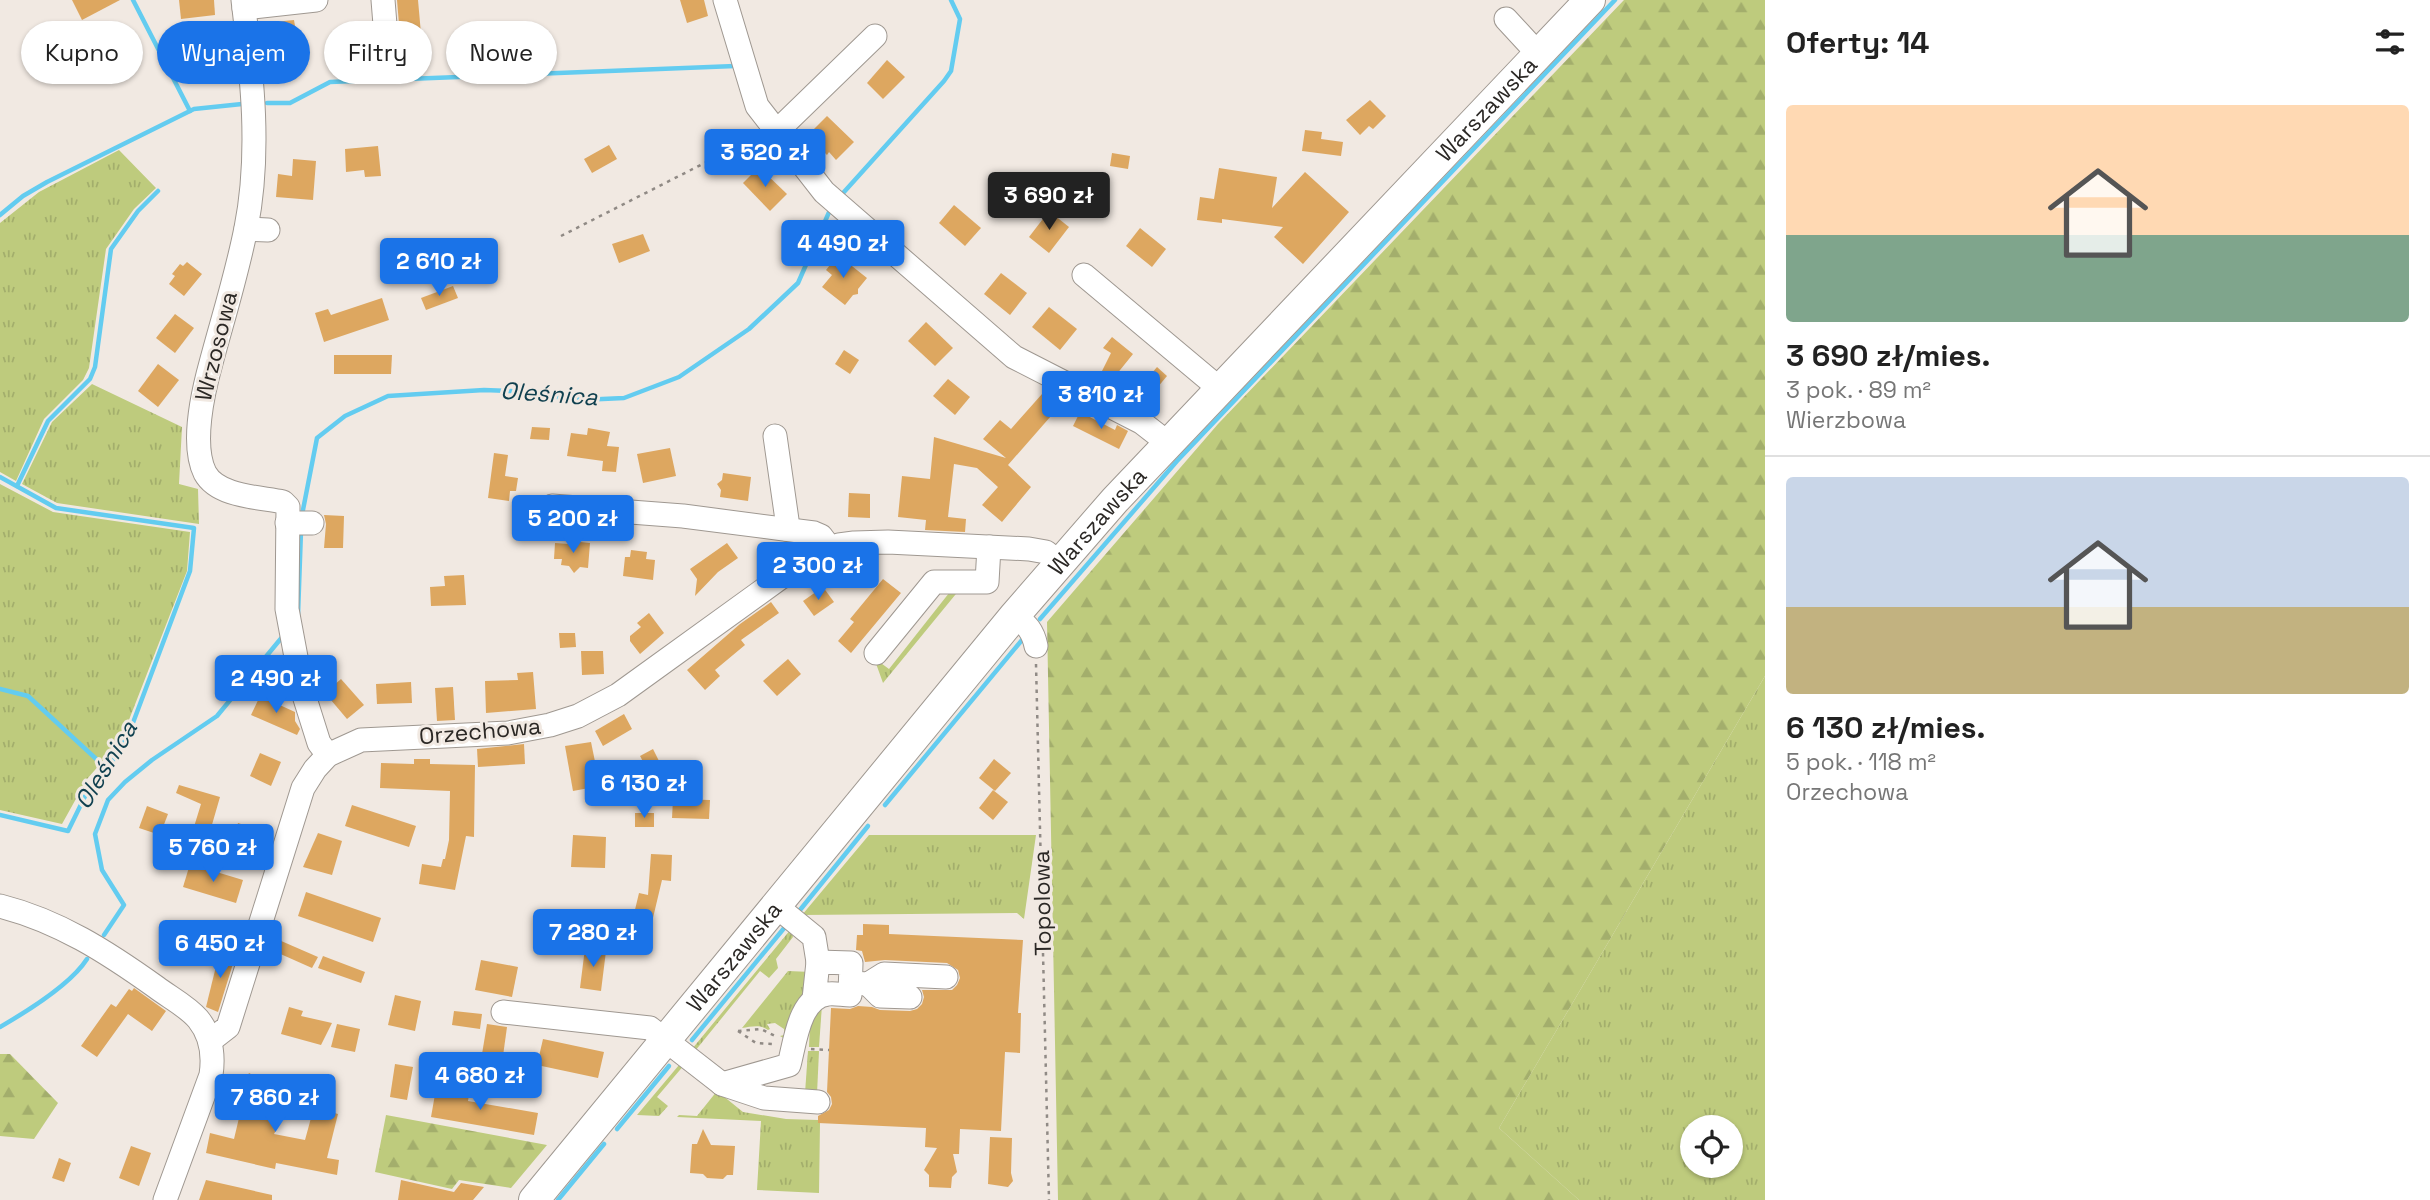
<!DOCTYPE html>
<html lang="pl">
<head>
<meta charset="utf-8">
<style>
  body { margin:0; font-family:"Space Grotesk",sans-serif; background:#f2f2f2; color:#222; height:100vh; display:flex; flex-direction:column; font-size:26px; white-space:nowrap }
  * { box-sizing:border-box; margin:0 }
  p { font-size:23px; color:#767676 }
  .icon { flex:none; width:38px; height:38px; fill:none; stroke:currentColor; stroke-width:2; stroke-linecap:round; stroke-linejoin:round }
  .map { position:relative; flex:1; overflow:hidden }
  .panel { display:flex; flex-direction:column; background:#fff; width:665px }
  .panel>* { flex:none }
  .hud { position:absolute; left:21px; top:21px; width:665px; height:63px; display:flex; gap:14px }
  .tools { position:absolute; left:1680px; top:1115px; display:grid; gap:14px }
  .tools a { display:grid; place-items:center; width:63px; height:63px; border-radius:50%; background:#fff; box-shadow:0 2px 5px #0004; font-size:35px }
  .price { position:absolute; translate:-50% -60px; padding:0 16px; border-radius:7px; background:#1a73e8; color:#fff; font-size:23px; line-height:46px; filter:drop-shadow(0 2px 4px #0008) }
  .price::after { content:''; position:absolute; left:50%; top:42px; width:21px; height:16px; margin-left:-10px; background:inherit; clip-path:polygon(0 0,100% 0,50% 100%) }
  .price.selected { background:#222; color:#fff }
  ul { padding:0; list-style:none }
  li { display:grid; align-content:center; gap:14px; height:371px; padding:0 21px }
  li+li { border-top:2px solid #e0e0e0 }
  li span { display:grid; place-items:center; height:217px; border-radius:7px; color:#555 }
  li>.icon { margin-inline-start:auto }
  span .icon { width:126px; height:126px; fill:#fffc; stroke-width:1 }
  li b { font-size:30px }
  h2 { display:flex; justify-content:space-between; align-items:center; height:84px; padding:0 21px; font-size:30px }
  .tag { padding:0 24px; border-radius:32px; background:#fff; box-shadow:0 2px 5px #0004; font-size:24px; line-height:63px }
  .tag.selected { background:#1a73e8; color:#fff }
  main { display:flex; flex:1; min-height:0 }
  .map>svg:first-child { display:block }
  .grass { fill:url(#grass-tufts); fill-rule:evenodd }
  .forest { fill:url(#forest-firs) }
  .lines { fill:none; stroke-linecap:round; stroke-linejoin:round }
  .stream { stroke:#63ccf0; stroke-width:4.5 }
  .building { fill:#dda760 }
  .minor-casing { stroke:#9f9891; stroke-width:25 }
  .major-casing { stroke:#9f9891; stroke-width:32 }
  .path { stroke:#908a85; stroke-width:2.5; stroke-dasharray:3.5 5; stroke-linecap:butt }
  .minor { stroke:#fff; stroke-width:23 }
  .major { stroke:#fff; stroke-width:30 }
  .labels { text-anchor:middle; stroke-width:6; stroke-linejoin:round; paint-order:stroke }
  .street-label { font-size:23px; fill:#2b2825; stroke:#f1e9e2 }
  .water-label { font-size:24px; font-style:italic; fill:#10404f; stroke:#f1e9e2 }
</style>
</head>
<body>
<main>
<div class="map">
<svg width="1765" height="1200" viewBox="0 0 1765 1200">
  <defs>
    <pattern id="grass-tufts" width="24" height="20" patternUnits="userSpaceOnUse" patternTransform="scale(1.75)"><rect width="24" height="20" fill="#becb7d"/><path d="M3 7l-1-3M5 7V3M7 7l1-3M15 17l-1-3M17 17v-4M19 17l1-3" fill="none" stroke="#a3ae6c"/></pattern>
    <pattern id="forest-firs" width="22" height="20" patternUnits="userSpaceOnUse" patternTransform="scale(1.75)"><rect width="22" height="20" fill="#becb7d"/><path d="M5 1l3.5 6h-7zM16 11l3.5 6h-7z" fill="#a3ae6c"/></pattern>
  </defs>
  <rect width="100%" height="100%" fill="#f1e9e2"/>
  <g class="grass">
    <path d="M119,150L156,188L134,209L106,249L89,368L83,380L44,419L16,481L0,472V223L39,192Z"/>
    <path d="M92,384L182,427L179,484L198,489L199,524L57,503L22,484L52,422Z"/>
    <path d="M0,484L53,512L190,532L187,571L127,725L116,746L87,779L62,824L0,810Z"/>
    <path d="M953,588L960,589L883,683L874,658L889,669Z"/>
    <path d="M1765,676V1200H1579L1499,1128ZM1692,1127H1731V1166H1692Z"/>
    <path d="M869,835H1036L1024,919L1017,913L802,915Z"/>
    <path d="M791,929L793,937L776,959L778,968L769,978L760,971L695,1051L692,1049Z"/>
    <path d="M788,971L811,972L809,992L785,1039L780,1036L784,1035V1029L775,1023L767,1024L770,1029L768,1030C760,1024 751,1027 742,1028Z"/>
    <path d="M822,1005L819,1047H809L810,1022Z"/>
    <path d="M808,1051H819L817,1094L805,1093Z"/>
    <path d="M685,1064L657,1097L668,1106L659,1116L637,1115L679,1065Z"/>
    <path d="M717,1091L743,1112L786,1119L818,1120L820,1123L819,1193L757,1190L761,1121L677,1117L679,1115L697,1116Z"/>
  </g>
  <g class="forest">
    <path d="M1624,0H1765V676L1499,1128L1579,1200H1058L1047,622L1218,424Z"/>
    <path d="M0,1054H10L58,1103L34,1139L0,1136Z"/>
    <path d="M386,1115L547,1145L511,1188L459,1180L452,1189L375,1172Z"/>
  </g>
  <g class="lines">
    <g class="stream">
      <path d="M133,0L190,111"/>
      <path d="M267,103H290L330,82L735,66"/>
      <path d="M844,192L944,81L951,71L960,19L951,0"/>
      <path d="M0,215L23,196L47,182L194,109L242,104"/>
      <path d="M0,477L56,508L194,528L190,571L128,736L112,762L92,782L68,831L0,815"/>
      <path d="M17,486L48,421L90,379L95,367L111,249L138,211L158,191"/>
      <path d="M302,515L317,438L345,416L388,396L484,390L511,391L581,400L624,398L679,377L749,329L798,283L830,210"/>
      <path d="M298,615L301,531"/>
      <path d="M1040,619L1177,461L1615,0"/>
      <path d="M0,689L28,696L106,768"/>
      <path d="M885,805L1022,640"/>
      <path d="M800,910L868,826"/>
      <path d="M104,935L124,905L102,870L95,834L108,800L125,782L152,760L217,716L283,636"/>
      <path d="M0,1027C26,1012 71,984 87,959"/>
      <path d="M692,1040L785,927"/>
      <path d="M617,1129L669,1066"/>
      <path d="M558,1200L604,1144"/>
    </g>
  </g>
  <g class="building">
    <path d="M72,0H120L82,20Z"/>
    <path d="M179,0H214L215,15L181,19Z"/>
    <path d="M397,0H418L423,56L396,58L395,47L400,36Z"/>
    <path d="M680,0H704L708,16L687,23Z"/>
    <path d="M294,20L300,56L277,58L274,22Z"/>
    <path d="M218,41L222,72H215L211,76L207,73L200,74L196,43Z"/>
    <path d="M887,60L905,77L883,99L867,83Z"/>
    <path d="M1370,100L1386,116L1373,129L1369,126L1360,135L1346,120Z"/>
    <path d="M827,116L854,142L836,160L829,152L827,155L814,142L817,140L810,133Z"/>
    <path d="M1305,130L1322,132L1321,139L1343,142L1341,156L1302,151Z"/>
    <path d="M609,145L617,159L592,173L584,159Z"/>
    <path d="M378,146L381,176L365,177L364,170L346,172L345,149Z"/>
    <path d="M1112,153L1130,156L1128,169L1110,166Z"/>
    <path d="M293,159L316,161L313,200L276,197L278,174L292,176Z"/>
    <path d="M759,167L787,194L770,211L743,183Z"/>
    <path d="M1219,168L1277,177L1272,208L1305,172L1349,212L1303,264L1274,237L1283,227L1222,219V223L1197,220L1200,197L1214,199Z"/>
    <path d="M954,205L981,228L965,246L939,223Z"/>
    <path d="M1049,211L1069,227L1049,253L1029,237Z"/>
    <path d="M1140,228L1166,249L1152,267L1126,246Z"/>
    <path d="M643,234L650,251L619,263L612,244Z"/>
    <path d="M838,255L867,278L858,289V294L853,295L845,305L822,287L832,275L826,270Z"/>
    <path d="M187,262L202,274L184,296L169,284L175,276L172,274L180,264L183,266Z"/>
    <path d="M1001,273L1027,293L1010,315L984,294Z"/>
    <path d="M453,286L458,298L426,310L421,298Z"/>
    <path d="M382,298L389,320L324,342L315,313L328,309L331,315Z"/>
    <path d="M1049,307L1077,329L1060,350L1032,327Z"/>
    <path d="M175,314L194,328L175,353L156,338Z"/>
    <path d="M926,322L953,348L935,366L908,341Z"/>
    <path d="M1112,337L1133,354L1112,380L1102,371L1111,353L1103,348Z"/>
    <path d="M844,350L859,360L850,374L835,364Z"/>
    <path d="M334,355H392L391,374H334Z"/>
    <path d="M158,364L179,380L158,407L138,391Z"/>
    <path d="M1157,367L1167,376L1147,400L1136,392Z"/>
    <path d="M948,379L970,397L955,415L933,396Z"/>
    <path d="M1042,394L1058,408L1008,465L1031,487L1002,522L982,505L998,487L977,468L954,464L948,517L966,519L965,532L925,530L926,520L898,517L902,476L930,479L934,437L1006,458L983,439L1000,420L1011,429Z"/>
    <path d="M1080,412L1115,430L1117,425L1128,431L1119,449L1073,426Z"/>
    <path d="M532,427L550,428L549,440L530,439Z"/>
    <path d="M588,428L610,432L607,446L619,447L616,472L602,471L603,461L567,456L571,433L587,435Z"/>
    <path d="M670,448L676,476L643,483L637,454Z"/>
    <path d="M494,453L508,455L505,476L518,478L516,491H510L509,501L488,498Z"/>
    <path d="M723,473L751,477L748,501L720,497L721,490L717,484L722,480Z"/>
    <path d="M849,493L870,494V518L848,517Z"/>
    <path d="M324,515L344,516L343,548H324L326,524Z"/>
    <path d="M570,541L590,543L588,568L580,567L574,573L569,566L561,565L562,559H554L555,543L569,544Z"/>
    <path d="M727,543L738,558L718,572L695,596L697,579L690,569Z"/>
    <path d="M631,550L647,552L646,559L655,560L653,580L623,576L625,557H630Z"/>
    <path d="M464,575L466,605L431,606L430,587L445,586L444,576Z"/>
    <path d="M883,579L901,593L851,653L838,641L854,622L850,619Z"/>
    <path d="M823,587L834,602L814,616L803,601Z"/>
    <path d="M771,602L779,613L741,640L745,645L715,670L720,676L705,690L687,670L740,624Z"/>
    <path d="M649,613L664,633L640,654L630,641V636L641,627L637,623Z"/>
    <path d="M559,633H575L576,647L560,648Z"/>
    <path d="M581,651H603L604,674L582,675Z"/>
    <path d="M788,659L801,674L777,696L763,681Z"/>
    <path d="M533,672L536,709L486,713L485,681L518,680L517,673Z"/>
    <path d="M341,679L364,705L347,719L325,693Z"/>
    <path d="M411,682L412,703L377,704L376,684Z"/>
    <path d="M453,687L455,720L437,721L435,688Z"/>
    <path d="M260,696L295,712V721L300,729L297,735L251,715Z"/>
    <path d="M624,714L632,729L603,746L595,731Z"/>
    <path d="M591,742L600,786L573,791L565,746Z"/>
    <path d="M524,744L525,764L478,767L477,749Z"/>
    <path d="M653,749L667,777L655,784L640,756Z"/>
    <path d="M260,753L281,762L271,786L250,776Z"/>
    <path d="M414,759H430V764L475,765L474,837L466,836L455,890L419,884L422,864L441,867L443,859H445L449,840L450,791L380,788L381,763L414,764Z"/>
    <path d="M994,759L1011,773L995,791L979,778Z"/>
    <path d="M179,785L220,797L209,835L193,830L201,804L176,793Z"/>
    <path d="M993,790L1008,802L993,820L979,808Z"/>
    <path d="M673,799L710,800L709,819L672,818Z"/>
    <path d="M352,805L416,826L409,847L345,826Z"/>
    <path d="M147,806L168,814L160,835L139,828Z"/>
    <rect x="635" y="813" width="19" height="14"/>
    <path d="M238,823L259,830L253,849L232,842Z"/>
    <path d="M318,833L342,841L332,875L303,867Z"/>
    <path d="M573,835L606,837L605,868L571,867Z"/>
    <path d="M651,854L672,855L671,881L662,880L652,922L633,918L639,893L648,895Z"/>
    <path d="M190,864L243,880L236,903L183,887Z"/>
    <path d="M306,892L381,918L373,942L298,916Z"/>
    <path d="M559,918L575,920L572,940L557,938Z"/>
    <path d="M863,924L889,925V934L1023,940L1018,1013H1021L1020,1053L1005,1052L1001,1131L960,1129L959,1154H953L957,1172L952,1177L951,1188L929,1187V1175L924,1170L937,1148L925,1147L926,1128L818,1123V1116L829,1110L832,1104L831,1097L827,1092L831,1008L850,1009L858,1006L872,1007L880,1010L910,1011L917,1009L922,1004L924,997L922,990H952L957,985L960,978L958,970L947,963L885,960L865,962L862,951L856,950L857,935H863Z"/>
    <path d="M272,937L318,957L312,968L267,948Z"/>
    <path d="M585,948L606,951L601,991L580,988Z"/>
    <path d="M220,950L236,954L218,1012L206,1007Z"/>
    <path d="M323,956L365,972L361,983L318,968Z"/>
    <path d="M481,960L518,967L512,997L475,990Z"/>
    <path d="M134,988L166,1011L152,1031L128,1014L97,1057L81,1046L111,1004L116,1007L129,989L132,991Z"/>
    <path d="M395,995L421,1001L415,1031L388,1025Z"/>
    <path d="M289,1007L303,1011L301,1016L332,1023L321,1045L281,1034Z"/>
    <path d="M454,1011L482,1014L480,1029L452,1025Z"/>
    <path d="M337,1024L360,1029L355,1052L331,1047Z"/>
    <path d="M487,1024L507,1027L502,1063L481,1060Z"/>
    <path d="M543,1039L604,1052L598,1078L537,1065Z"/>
    <path d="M395,1064L413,1067L407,1100L390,1097Z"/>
    <path d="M249,1073L278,1089L273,1099L288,1107L274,1134L305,1140L314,1107L338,1114L327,1158L339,1160L337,1175L276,1163L275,1169L206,1153L210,1133L234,1139L243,1101L236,1097Z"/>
    <path d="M437,1083L470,1089L468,1101L538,1113L534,1135L431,1117Z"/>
    <path d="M703,1129L711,1145L735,1146L733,1175H727L723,1179L707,1178L703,1174L690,1173L692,1144H697Z"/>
    <path d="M990,1137L1012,1138L1011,1173L1013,1181L1008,1187L988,1184Z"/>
    <path d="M131,1146L151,1153L139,1186L119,1178Z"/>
    <path d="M59,1158L71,1163L64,1182L52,1178Z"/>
    <path d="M206,1180L272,1195V1200H199Z"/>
    <path d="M401,1180L454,1192L461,1183L484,1187L473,1200H398Z"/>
  </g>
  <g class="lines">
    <g class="minor-casing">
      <g id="minor">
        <path d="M243,0C252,76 261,153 246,228C237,274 223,318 211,363C203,392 191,445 205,473C218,497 260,497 283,502L288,507L287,609L302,689L319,743L328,755"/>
        <path d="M383,0L386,37"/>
        <path d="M725,0L757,106L824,192L1014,357L1141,422L1168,443"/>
        <path d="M244,8L316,0"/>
        <path d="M1506,19L1530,45L1542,52"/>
        <path d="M776,132L875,36"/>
        <path d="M246,229L268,230"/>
        <path d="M1084,275L1220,389"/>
        <path d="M775,436L787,520L786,529"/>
        <path d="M552,506L683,516L814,533L821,536L831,549"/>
        <path d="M287,523H312"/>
        <path d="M1015,615C1027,625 1033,631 1036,646"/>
        <path d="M876,653L934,582H987L989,547"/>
        <path d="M0,906C59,921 107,952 156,987C169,997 187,1006 198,1019C211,1035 214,1055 211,1075L165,1200"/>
        <path d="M776,906L814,937L818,962"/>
        <path d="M851,983L868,984L884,974L946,977"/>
        <path d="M868,984L880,996L910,997"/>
        <path d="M503,1012L650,1028L722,1084L764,1098L818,1102"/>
        <path d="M210,1041L228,1027L303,788L315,769L328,755L361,740L508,733L550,725L578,716L618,695L780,578L839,545L854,543L888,542L1029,549L1046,552L1060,563"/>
        <path d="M722,1084L789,1065C795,1043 799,997 828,994C835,993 843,995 850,995L851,963L818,962L814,999"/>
      </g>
    </g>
    <g class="major-casing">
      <g id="major">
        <path id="s1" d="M534,1200L1015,615L1115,500L1590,0"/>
      </g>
    </g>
    <g class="path">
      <path d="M561,236L736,147L755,132"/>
      <path d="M1036,664L1049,1200"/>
      <path d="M738,1031L761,1029L775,1036"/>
      <path d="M738,1031L756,1043L773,1044"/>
      <path d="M811,1049L829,1050"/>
    </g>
    <use href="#minor" class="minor"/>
    <use href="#major" class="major"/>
  </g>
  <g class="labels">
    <g class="street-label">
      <text dy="8" stroke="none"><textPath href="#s1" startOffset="1449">Warszawska</textPath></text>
      <text transform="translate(216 346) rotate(-76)" y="8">Wrzosowa</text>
      <text dy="8" stroke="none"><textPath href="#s1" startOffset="882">Warszawska</textPath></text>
      <text transform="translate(480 731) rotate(-5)" y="8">Orzechowa</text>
      <text transform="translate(1042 903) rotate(-91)" y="8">Topolowa</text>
      <text dy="8" stroke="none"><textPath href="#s1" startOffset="315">Warszawska</textPath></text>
    </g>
    <g class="water-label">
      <text transform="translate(549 394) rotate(4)" y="8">Oleśnica</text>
      <text transform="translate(106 765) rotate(-59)" y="8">Oleśnica</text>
    </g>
  </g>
</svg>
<div class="tools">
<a><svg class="icon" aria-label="locate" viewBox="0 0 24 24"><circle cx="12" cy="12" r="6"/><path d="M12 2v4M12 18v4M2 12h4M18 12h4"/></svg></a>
</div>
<b class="price" style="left:765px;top:189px">3 520 zł</b>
<b class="price selected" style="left:1049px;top:232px">3 690 zł</b>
<b class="price" style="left:843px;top:280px">4 490 zł</b>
<b class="price" style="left:439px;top:298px">2 610 zł</b>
<b class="price" style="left:1101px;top:431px">3 810 zł</b>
<b class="price" style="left:573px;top:555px">5 200 zł</b>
<b class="price" style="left:818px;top:602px">2 300 zł</b>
<b class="price" style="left:276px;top:715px">2 490 zł</b>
<b class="price" style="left:644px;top:820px">6 130 zł</b>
<b class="price" style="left:213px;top:884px">5 760 zł</b>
<b class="price" style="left:593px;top:969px">7 280 zł</b>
<b class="price" style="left:220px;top:980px">6 450 zł</b>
<b class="price" style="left:480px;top:1112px">4 680 zł</b>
<b class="price" style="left:275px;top:1134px">7 860 zł</b>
<div class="hud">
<a class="tag">Kupno</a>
<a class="tag selected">Wynajem</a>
<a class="tag">Filtry</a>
<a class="tag">Nowe</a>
</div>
</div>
<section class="panel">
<h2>Oferty: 14<svg class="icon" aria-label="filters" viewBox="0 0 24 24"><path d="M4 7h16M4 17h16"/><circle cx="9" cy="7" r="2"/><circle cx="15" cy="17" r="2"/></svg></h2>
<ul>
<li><span style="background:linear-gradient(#ffd9b3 60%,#7fa58c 0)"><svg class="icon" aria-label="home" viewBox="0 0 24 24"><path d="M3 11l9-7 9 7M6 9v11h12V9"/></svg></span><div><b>3 690 zł/mies.</b><p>3 pok. · 89 m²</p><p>Wierzbowa</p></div></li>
<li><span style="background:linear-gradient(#c9d6e8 60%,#c2b280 0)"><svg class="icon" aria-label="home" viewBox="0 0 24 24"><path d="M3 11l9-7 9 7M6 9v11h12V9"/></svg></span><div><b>6 130 zł/mies.</b><p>5 pok. · 118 m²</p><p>Orzechowa</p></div></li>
</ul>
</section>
</main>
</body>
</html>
